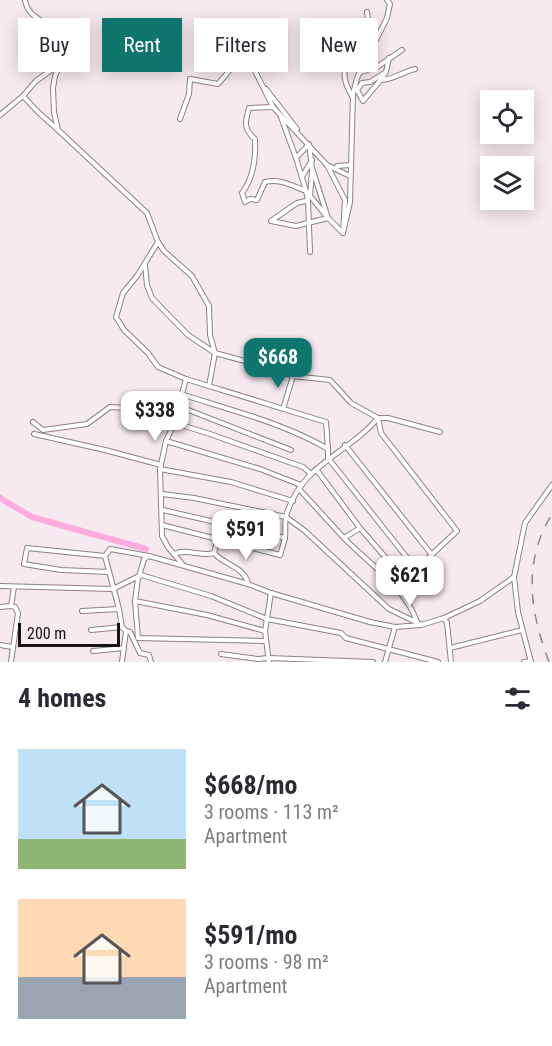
<!DOCTYPE html>
<html lang="en">
<head>
<meta charset="utf-8">
<style>
  body { margin:0; font-family:"Roboto Condensed",sans-serif; background:#f2f2f3; color:#2b2b33; height:100vh; display:flex; flex-direction:column; font-size:22px; white-space:nowrap }
  * { box-sizing:border-box; margin:0 }
  p { font-size:20px; color:#7c7c81 }
  .icon { flex:none; width:33px; height:33px; fill:none; stroke:currentColor; stroke-width:2; stroke-linecap:round; stroke-linejoin:round }
  .map { position:relative; height:662px; overflow:hidden }
  .side { display:flex; flex-direction:column; background:#fff; flex:1 }
  .side>* { flex:none }
  .top-card { position:absolute; left:18px; top:18px; width:516px; height:54px; display:flex; gap:12px }
  .tools { position:absolute; left:480px; top:90px; display:grid; gap:12px }
  .tools a { display:grid; place-items:center; width:54px; height:54px; border-radius:0px; background:#fff; box-shadow:0 3px 15px #0003; font-size:30px }
  .scale { position:absolute; left:18px; bottom:15px; width:102px; box-sizing:border-box; padding-left:6px; border:3px solid #171215; border-top:0; font-size:16px; line-height:21px; white-space:nowrap; color:#171215; -webkit-text-stroke:4px #f6e9f0; paint-order:stroke }
  .price { position:absolute; translate:-50% -51px; padding:0 14px; border-radius:12px; background:#fff; color:#222; font-size:20px; line-height:39px; filter:drop-shadow(0 2px 3px #0008) }
  .price::after { content:''; position:absolute; left:50%; top:36px; width:18px; height:14px; margin-left:-9px; background:inherit; clip-path:polygon(0 0,100% 0,50% 100%) }
  .price.active { background:#0f766e; color:#fff }
  ul { padding:0; list-style:none }
  li { display:flex; align-items:center; gap:18px; height:150px; padding:0 18px }
  li span { display:grid; place-items:center; flex:none; width:168px; height:120px; border-radius:0px; color:#555 }
  li>.icon { margin-inline-start:auto }
  span .icon { width:72px; height:72px; fill:#fffc; stroke-width:1 }
  li b { font-size:26px }
  h2 { display:flex; justify-content:space-between; align-items:center; height:72px; padding:0 18px; font-size:26px }
  .pill { padding:0 21px; border-radius:0px; background:#fff; box-shadow:0 3px 15px #0003; font-size:21px; line-height:54px }
  .pill.active { background:#0f766e; color:#fff }
  .map>svg:first-child { display:block }
  .lines { fill:none; stroke-linecap:round; stroke-linejoin:round }
  .river { stroke:#feabde; stroke-width:6 }
  .minor-casing { stroke:#8c8087; stroke-width:6 }
  .minor { stroke:#fff; stroke-width:4 }
  .rail { stroke:#8f868b; stroke-width:1.5; stroke-dasharray:10 10; stroke-linecap:butt }
</style>
</head>
<body>
<div class="map">
<svg width="552" height="662" viewBox="0 0 552 662">
  <rect width="100%" height="100%" fill="#f6e9f0"/>
  <g class="lines">
    <path class="river" d="M0,498L32,517L146,549"/>
    <g class="minor-casing">
      <g id="minor">
        <path d="M25,0C28,19 46,19 54,32C59,42 55,44 66,52"/>
        <path d="M367,12L372,48"/>
        <path d="M235,64L245,43L252,21"/>
        <path d="M361,72L377,67L402,50"/>
        <path d="M385,73C383,79 368,94 363,101L357,90L362,83L370,82L386,72L389,58"/>
        <path d="M382,80C394,79 403,72 415,69"/>
        <path d="M266,89L297,129"/>
        <path d="M23,96L36,81L50,71L66,52L55,76L53,88L54,112L58,130L147,213L158,242L137,276L123,293L116,317L124,330L148,353L158,367L186,379L326,422L328,449"/>
        <path d="M352,96C347,87 341,75 347,66L365,61"/>
        <path d="M0,115L23,96L38,112L57,129"/>
        <path d="M281,117L296,158"/>
        <path d="M180,119L189,94L190,79L218,84L235,64L253,67L273,107"/>
        <path d="M309,144L312,168L328,218L306,191L296,158Z"/>
        <path d="M327,165L350,176"/>
        <path d="M337,166L351,165"/>
        <path d="M302,177L312,160"/>
        <path d="M310,196L312,171"/>
        <path d="M306,201L297,203L271,221L296,226L328,218L343,233"/>
        <path d="M158,242L164,251L192,276L209,306L210,335L215,353L209,386"/>
        <path d="M310,252L308,200L306,191C293,186 279,178 265,182L257,200L250,199L245,202L242,193C254,177 256,158 255,139C243,129 245,122 249,108L273,107L327,165L345,200L343,233L350,202L353,94L357,78L387,18L390,4L387,0"/>
        <path d="M145,265L147,285L152,298L188,335L215,353L267,367L293,376L330,380L351,403L378,418L381,433L457,531L396,588"/>
        <path d="M181,394C230,410 284,423 328,449V458L416,569"/>
        <path d="M178,406L291,450"/>
        <path d="M283,409L293,376"/>
        <path d="M33,422L43,430L87,424L110,407L127,408L210,434L303,467L311,474"/>
        <path d="M34,434L105,450L161,465"/>
        <path d="M166,441L260,469L301,485"/>
        <path d="M345,445L432,555"/>
        <path d="M160,469L231,482L293,501"/>
        <path d="M316,469L360,528L405,580"/>
        <path d="M299,489C314,505 329,522 344,538C369,564 405,587 417,622"/>
        <path d="M162,494L194,498L286,517L305,531L389,609L420,624"/>
        <path d="M163,510L285,538"/>
        <path d="M162,525L280,555C282,549 284,543 285,537C286,529 284,521 287,513C303,463 348,454 378,418H388L440,432"/>
        <path d="M344,538L360,528"/>
        <path d="M222,540L217,542L214,553C224,565 243,566 248,583"/>
        <path d="M174,554C187,548 201,557 214,553"/>
        <path d="M105,556L110,549L149,556"/>
        <path d="M183,565L168,547L162,536L160,469L166,441L174,424L186,379"/>
        <path d="M108,572L61,570L24,564L27,548L105,556L119,609"/>
        <path d="M0,586L113,589L139,576L144,559L149,556L248,584L271,593L370,622L395,627L421,625L444,618"/>
        <path d="M135,601L207,615L265,631"/>
        <path d="M0,607L11,606L14,587"/>
        <path d="M82,611L119,609L122,627"/>
        <path d="M91,630L122,627L126,631L122,662"/>
        <path d="M126,631L130,632L140,653L149,655L151,662"/>
        <path d="M266,641L138,638L135,601L138,578L141,575L211,596L267,619L341,633L346,638L438,662"/>
        <path d="M0,645L12,647"/>
        <path d="M450,648L522,630"/>
        <path d="M93,651L124,648"/>
        <path d="M221,654L258,659L268,658L373,662"/>
        <path d="M11,662L18,613L15,607L11,606"/>
        <path d="M269,662L265,631L271,593"/>
        <path d="M385,662L395,627"/>
        <path d="M451,662L447,623L444,618L480,601L514,577"/>
        <path d="M524,662L531,661"/>
        <path d="M531,662L518,612L514,577L525,523L552,485"/>
      </g>
    </g>
    <use href="#minor" class="minor"/>
    <path class="rail" d="M549,662C530,611 522,563 552,514"/>
  </g>
</svg>
<div class="tools">
<a><svg class="icon" aria-label="locate" viewBox="0 0 24 24"><circle cx="12" cy="12" r="6"/><path d="M12 2v4M12 18v4M2 12h4M18 12h4"/></svg></a>
<a><svg class="icon" aria-label="layers" viewBox="0 0 24 24"><path d="M12 4l9 5-9 5-9-5zM3 14l9 5 9-5"/></svg></a>
</div>
<div class="scale">200 m</div>
<b class="price active" style="left:278px;top:389px">$668</b>
<b class="price" style="left:155px;top:442px">$338</b>
<b class="price" style="left:246px;top:561px">$591</b>
<b class="price" style="left:410px;top:607px">$621</b>
<div class="top-card">
<a class="pill">Buy</a>
<a class="pill active">Rent</a>
<a class="pill">Filters</a>
<a class="pill">New</a>
</div>
</div>
<section class="side">
<h2>4 homes<svg class="icon" aria-label="filters" viewBox="0 0 24 24"><path d="M4 7h16M4 17h16"/><circle cx="9" cy="7" r="2"/><circle cx="15" cy="17" r="2"/></svg></h2>
<ul>
<li><span style="background:linear-gradient(#bfe0f5 75%,#8fb573 0)"><svg class="icon" aria-label="home" viewBox="0 0 24 24"><path d="M3 11l9-7 9 7M6 9v11h12V9"/></svg></span><div><b>$668/mo</b><p>3 rooms · 113 m²</p><p>Apartment</p></div></li>
<li><span style="background:linear-gradient(#ffd9b3 65%,#9aa5b1 0)"><svg class="icon" aria-label="home" viewBox="0 0 24 24"><path d="M3 11l9-7 9 7M6 9v11h12V9"/></svg></span><div><b>$591/mo</b><p>3 rooms · 98 m²</p><p>Apartment</p></div></li>
</ul>
</section>
</body>
</html>
